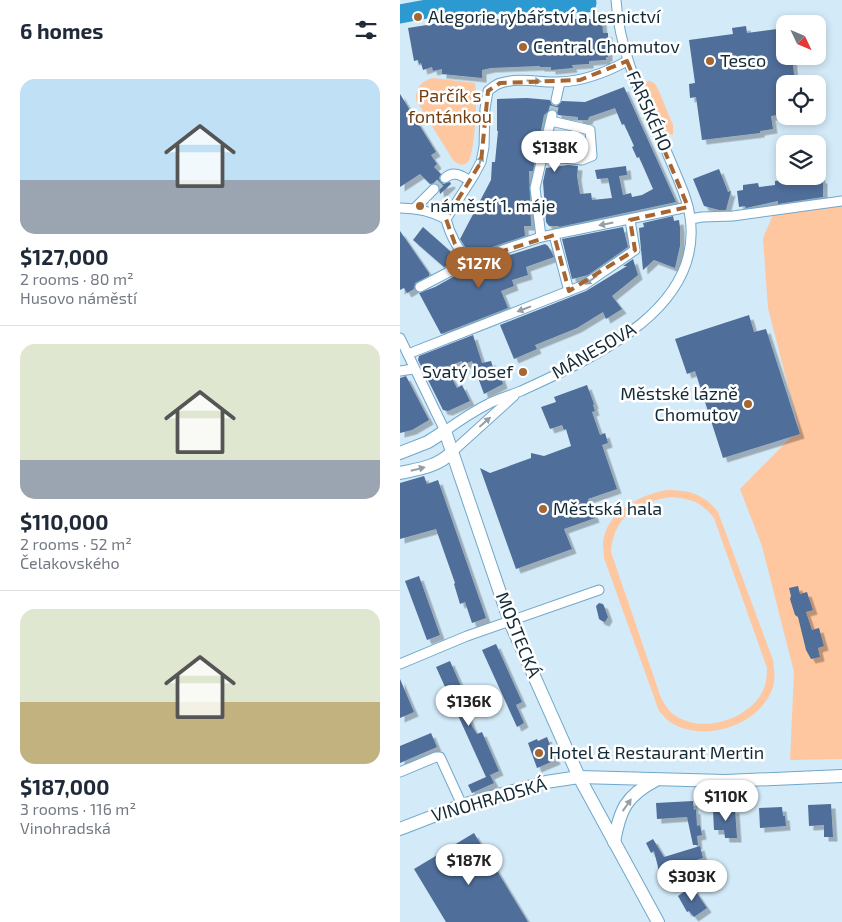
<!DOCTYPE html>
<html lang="en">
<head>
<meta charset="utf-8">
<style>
  body { margin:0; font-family:"Exo 2",sans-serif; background:#f6f6f7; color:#1f2937; height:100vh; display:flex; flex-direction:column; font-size:19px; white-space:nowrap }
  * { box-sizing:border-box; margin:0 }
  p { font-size:16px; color:#747a83 }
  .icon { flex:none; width:28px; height:28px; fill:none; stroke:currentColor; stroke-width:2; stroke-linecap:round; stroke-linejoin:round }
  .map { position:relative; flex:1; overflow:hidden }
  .sheet { display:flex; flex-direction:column; background:#fff; width:400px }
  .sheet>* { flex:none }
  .needle { width:32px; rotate:134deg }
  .controls { position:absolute; left:376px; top:15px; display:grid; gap:10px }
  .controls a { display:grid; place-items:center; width:50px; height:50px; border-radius:10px; background:#fff; box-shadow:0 2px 8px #0003; font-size:25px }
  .price { position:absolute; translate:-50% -42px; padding:0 11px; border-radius:18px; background:#fff; color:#222; font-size:16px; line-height:32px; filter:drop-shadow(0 1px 2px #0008) }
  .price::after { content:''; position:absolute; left:50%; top:30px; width:15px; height:11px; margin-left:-8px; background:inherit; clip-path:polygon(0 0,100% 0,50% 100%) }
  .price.selected { background:#a66531; color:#fff }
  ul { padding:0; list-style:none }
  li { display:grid; align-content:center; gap:10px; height:265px; padding:0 20px }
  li+li { border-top:1px solid #e0e1e3 }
  li span { display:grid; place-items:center; height:155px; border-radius:15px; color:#555 }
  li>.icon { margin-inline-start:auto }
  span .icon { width:90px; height:90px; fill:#fffc; stroke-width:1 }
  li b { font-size:21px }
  h2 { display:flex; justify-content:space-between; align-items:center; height:60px; padding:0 20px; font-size:21px }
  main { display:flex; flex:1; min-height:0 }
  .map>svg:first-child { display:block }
  .green { fill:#fec7a0; fill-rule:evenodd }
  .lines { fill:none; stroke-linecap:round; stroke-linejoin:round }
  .river { stroke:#2d99d1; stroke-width:19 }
  .building { fill:#4f6e99; filter:url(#shadow) }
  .street-tunnel { stroke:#adc4d1; stroke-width:9; stroke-dasharray:9 4.5; stroke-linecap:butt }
  .street-casing { stroke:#70a7ca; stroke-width:11 }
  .secondary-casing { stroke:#70a7ca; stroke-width:14 }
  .street { stroke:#fff; stroke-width:9 }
  .secondary { stroke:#fff; stroke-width:12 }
  .oneway { fill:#959fa5 }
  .marked { fill:none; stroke:#a66531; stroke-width:4; stroke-dasharray:10 6; stroke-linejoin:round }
  .poi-dot { fill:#a66531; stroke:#fff; stroke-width:2 }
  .labels { text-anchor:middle; stroke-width:5; stroke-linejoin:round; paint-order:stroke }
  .poi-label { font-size:18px; fill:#132a37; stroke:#fff; text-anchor:start }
  .park-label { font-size:18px; fill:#743f10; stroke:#fff }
  .street-label { font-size:18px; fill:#132a37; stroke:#fff }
</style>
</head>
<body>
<main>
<section class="sheet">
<h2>6 homes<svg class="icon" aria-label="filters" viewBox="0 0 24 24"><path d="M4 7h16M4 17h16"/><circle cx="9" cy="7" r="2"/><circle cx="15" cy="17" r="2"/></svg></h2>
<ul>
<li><span style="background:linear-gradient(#bfe0f5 65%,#9aa5b1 0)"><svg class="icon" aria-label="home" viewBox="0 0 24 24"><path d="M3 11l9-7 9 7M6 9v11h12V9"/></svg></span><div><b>$127,000</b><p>2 rooms · 80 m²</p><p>Husovo náměstí</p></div></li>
<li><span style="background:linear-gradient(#dfe7d0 75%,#9aa5b1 0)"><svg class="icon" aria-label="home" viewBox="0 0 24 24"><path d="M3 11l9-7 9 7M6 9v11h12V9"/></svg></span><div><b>$110,000</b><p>2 rooms · 52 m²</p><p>Čelakovského</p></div></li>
<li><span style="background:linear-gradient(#dfe7d0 60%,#c2b280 0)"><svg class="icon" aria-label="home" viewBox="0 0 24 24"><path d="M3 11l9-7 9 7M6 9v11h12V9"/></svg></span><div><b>$187,000</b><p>3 rooms · 116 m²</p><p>Vinohradská</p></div></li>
</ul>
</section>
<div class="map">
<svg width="442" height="922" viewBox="0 0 442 922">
  <defs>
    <filter id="shadow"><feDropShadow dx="4.5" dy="4.5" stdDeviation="0" flood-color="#0004"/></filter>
  </defs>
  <rect width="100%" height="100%" fill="#d3eaf8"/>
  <g class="green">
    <path d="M33,78L75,83C78,94 75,156 67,163C62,167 56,163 53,160L16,100C15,87 22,81 33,78Z"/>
    <path d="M250,81L255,84L258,89L273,125V135L266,133L242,83Z"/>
    <path d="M442,201V759L390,760L394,672L362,546L340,489L399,429L368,308L363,238L375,210Z"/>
    <path d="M267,490C289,490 304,494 318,512L373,660C374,670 376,680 372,690C357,727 302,743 270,722C266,719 262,714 259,711L204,558C204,553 203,547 203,542C207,511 240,495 267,490ZM272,497C292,499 301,502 314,518L367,668C367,680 365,691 357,700C339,722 300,732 276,716C269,712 265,705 261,698L211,552C213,516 239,501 272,497Z"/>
  </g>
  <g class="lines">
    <path class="river" d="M0,14L43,6L187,3"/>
  </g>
  <g class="building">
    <path d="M82,19H202L203,33H208V57H206V60L189,61V64L172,65L173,68L151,70V67H140V66L91,68L82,70V78L42,74V69L33,71L32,67L23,70L21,63L19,64L18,60L14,61L8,28L58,20Z"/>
    <path d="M346,26L347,33L385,28V56H392L395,84H385V114L371,116L373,129L360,131V133L302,140L296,97L290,98L289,84L295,83L289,40L333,34L332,28Z"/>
    <path d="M224,87L276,202L159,227V226H149L146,222L143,182L146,168L168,165L178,166L177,176L180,194L191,193L192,200L212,198L208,178L197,179L195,170L226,166L227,175L219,176L223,195L231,193L232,197L242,195L253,189L239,157L237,158L232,147L234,146L224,124L222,125L215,108L189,117L188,120H178V117L158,115L156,110L151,109L144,115L133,171H129L131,226H124L125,236L77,252L65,247L60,239L91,180L92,162H95L98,131H97V99L127,98L150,100L152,105L157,106L162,101L185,102Z"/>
    <path d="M0,94L36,152L31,155L37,164L34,167L41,174L39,178L40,181L43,184L50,182L51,184L40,194L38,184L35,183L30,184L20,174L0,187Z"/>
    <path d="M319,169L328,192L331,191L326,210H319L304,206L293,179Z"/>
    <path d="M410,176H421V179H423V197L378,204V201L346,208L345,206L339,207L337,191L343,190V185L358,183L359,187L375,185V181Z"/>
    <path d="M273,216L274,221L279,220L280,228V246L275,268L254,260L243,270L239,228L244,227L243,223Z"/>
    <path d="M23,227L58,258L59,260L44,267L13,240Z"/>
    <path d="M223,227L228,247L188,275L172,279L162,239Z"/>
    <path d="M0,231L29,273V276L15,283L14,289L7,293L4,288L0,290Z"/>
    <path d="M145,244L148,246L154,257L126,267L128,275L112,280L114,286L101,291L108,308L41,334L19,293L35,287L69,268L71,270L70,268L94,260Z"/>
    <path d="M233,259L238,275L212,296L222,309L206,319L203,312L177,328L135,345L137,349L114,359L100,325L186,291L227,266H223Z"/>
    <path d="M349,315L354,332L366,329L400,434L323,458L295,371L287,374L275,339Z"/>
    <path d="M73,335L82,363L91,361L95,374L99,372L103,384L84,394L72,361L63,365L62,361L46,367L57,388L62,385L70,401L48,411L43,410L18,360L19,356Z"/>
    <path d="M6,376L29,420L12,430L0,433V378Z"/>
    <path d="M187,385L194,404L193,405L195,411L192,412L200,435L205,433L208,443L202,445L217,489L188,499L195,518L164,529L172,549L116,569L80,468L90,473L131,458V453L144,456L171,446L166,429L164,430L162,425L150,429L141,407L156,402L154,397Z"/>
    <path d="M24,476L27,484L38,480L86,618L72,623L65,602L60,604L54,584L55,583L36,529L0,539V483Z"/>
    <path d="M19,576L40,635L27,640L5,581Z"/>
    <path d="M398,586L400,594L407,592L413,610L406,612L412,630L419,628L424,646L418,648L420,657L411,659L406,650L398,617L395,615L390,599L391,596L389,588Z"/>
    <path d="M199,603L203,604L204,606L208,617L205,622L202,621L199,619L196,606Z"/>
    <path d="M96,644L122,702L116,705L124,723L117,727L82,650Z"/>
    <path d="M50,661L67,700L62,702L72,726L77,734L82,732L99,771L90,775L94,783L72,793L68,785L86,777L36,667Z"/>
    <path d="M0,679L14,712L0,718Z"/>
    <path d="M31,733L37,747L0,763V746Z"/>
    <path d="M147,737L156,760L137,768L128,743L137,739L138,741Z"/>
    <path d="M293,801L294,810L296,809L297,826L300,825L302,835L297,836L298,845H293L287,817L257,819L256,803Z"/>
    <path d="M431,804L433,837H424V825L409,826L408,805Z"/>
    <path d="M382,807L383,816H385L386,826L360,828L359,808Z"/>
    <path d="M318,809H335L337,838H325L324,830H314L313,810Z"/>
    <path d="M74,833L128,922H46L14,869Z"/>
    <path d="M253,839L264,857L300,846L303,858L259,871L254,851L251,853L246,843Z"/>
    <path d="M292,886L307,908L294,917L289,911L287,912L278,896Z"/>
  </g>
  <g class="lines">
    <g class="street-tunnel">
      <path d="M152,115L156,100"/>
      <path d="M34,189L45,178"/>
    </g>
    <g class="street-casing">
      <g id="street">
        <path d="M156,100L160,82"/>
        <path d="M143,156L182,160L192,156L190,130L151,121"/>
        <path d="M45,178C54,170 62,176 70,181"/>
        <path d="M0,208C17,208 31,211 46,219"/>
        <path d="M15,208L34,189"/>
        <path d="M46,219L74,175L81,162L84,147L85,109L88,91C92,88 96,84 101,83C120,77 141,83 160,82C183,81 207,72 227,61"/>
        <path d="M46,219C50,236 58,248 68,262"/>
        <path d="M291,219L302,217L333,216L442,201"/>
        <path d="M154,235L169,291"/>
        <path d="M141,237L135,188L152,115"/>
        <path d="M20,287L68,262L141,237L288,207"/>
        <path d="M0,338L45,431C59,421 74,411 90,403C100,398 111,395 121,391C190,359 304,311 290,217C288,202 282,188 276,174C253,116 220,64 216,0"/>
        <path d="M8,354L184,285L235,250L230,220"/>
        <path d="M0,371L13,369"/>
        <path d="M51,453L114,396"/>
        <path d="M0,664L67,636L199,590"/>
        <path d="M0,772L36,757H40L62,805"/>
      </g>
    </g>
    <g class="secondary-casing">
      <g id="secondary">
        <path d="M0,453L28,442L45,431L110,622L179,777L258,922"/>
        <path d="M0,473C18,469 37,467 51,453"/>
        <path d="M0,829L62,805L146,782L179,777L325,781L442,776"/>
        <path d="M214,842C220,809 226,796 256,780"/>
      </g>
    </g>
    <use href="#street" class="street"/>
    <use href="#secondary" class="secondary"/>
  </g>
  <defs><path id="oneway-solid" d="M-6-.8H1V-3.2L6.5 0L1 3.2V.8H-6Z" transform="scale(1.25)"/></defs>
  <g class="oneway">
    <use href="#oneway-solid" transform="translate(134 81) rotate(3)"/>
    <use href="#oneway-solid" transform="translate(80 162) rotate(-71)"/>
    <use href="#oneway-solid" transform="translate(206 224) rotate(169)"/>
    <use href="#oneway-solid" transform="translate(191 280) rotate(145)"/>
    <use href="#oneway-solid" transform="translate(124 309) rotate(159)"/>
    <use href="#oneway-solid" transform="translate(85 422) rotate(-41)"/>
    <use href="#oneway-solid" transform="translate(18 469) rotate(-14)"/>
    <use href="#oneway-solid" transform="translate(227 805) rotate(-55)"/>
  </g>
  <path class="marked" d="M227,61L288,207L230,220L235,250L169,291L154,235L68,262L55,244L46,219L81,162L88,91L100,83L180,80Z"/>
  <g class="poi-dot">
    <circle cx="18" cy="17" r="5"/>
    <circle cx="123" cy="47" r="5"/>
    <circle cx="310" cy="61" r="5"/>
    <circle cx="20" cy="206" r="5"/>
    <circle cx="123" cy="372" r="5"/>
    <circle cx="348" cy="404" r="5"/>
    <circle cx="143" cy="509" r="5"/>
    <circle cx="139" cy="753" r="5"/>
  </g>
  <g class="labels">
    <g class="poi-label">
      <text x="28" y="23">Alegorie rybářství a lesnictví</text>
      <text x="133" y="53">Central Chomutov</text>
      <text x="320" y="67">Tesco</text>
      <text x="30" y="212">náměstí 1. máje</text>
      <text x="113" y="378" text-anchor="end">Svatý Josef</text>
      <text x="338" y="400" text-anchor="end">Městské lázně<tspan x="338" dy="21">Chomutov</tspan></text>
      <text x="153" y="515">Městská hala</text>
      <text x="149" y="759">Hotel &amp; Restaurant Mertin</text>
    </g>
    <g class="park-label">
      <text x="50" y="102">Parčík s<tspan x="50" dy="21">fontánkou</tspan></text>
    </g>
    <g class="street-label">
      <text transform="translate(249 111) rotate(66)" y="6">FARSKÉHO</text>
      <text transform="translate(194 351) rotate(-30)" y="6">MÁNESOVA</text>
      <text transform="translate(118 635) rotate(68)" y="6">MOSTECKÁ</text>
      <text transform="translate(89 800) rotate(-16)" y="6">VINOHRADSKÁ</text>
    </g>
  </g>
</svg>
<div class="controls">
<a><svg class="needle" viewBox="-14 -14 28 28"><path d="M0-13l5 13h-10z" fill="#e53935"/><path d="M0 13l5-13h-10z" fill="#747a83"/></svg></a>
<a><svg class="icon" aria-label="locate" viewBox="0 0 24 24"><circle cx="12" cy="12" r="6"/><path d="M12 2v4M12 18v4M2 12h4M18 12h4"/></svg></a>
<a><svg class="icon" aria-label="layers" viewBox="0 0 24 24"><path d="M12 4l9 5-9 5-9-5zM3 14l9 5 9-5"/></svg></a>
</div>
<b class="price" style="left:155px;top:173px">$138K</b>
<b class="price selected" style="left:79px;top:289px">$127K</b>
<b class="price" style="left:69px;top:727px">$136K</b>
<b class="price" style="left:326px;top:822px">$110K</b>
<b class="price" style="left:69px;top:886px">$187K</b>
<b class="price" style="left:292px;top:902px">$303K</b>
</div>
</main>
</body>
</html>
